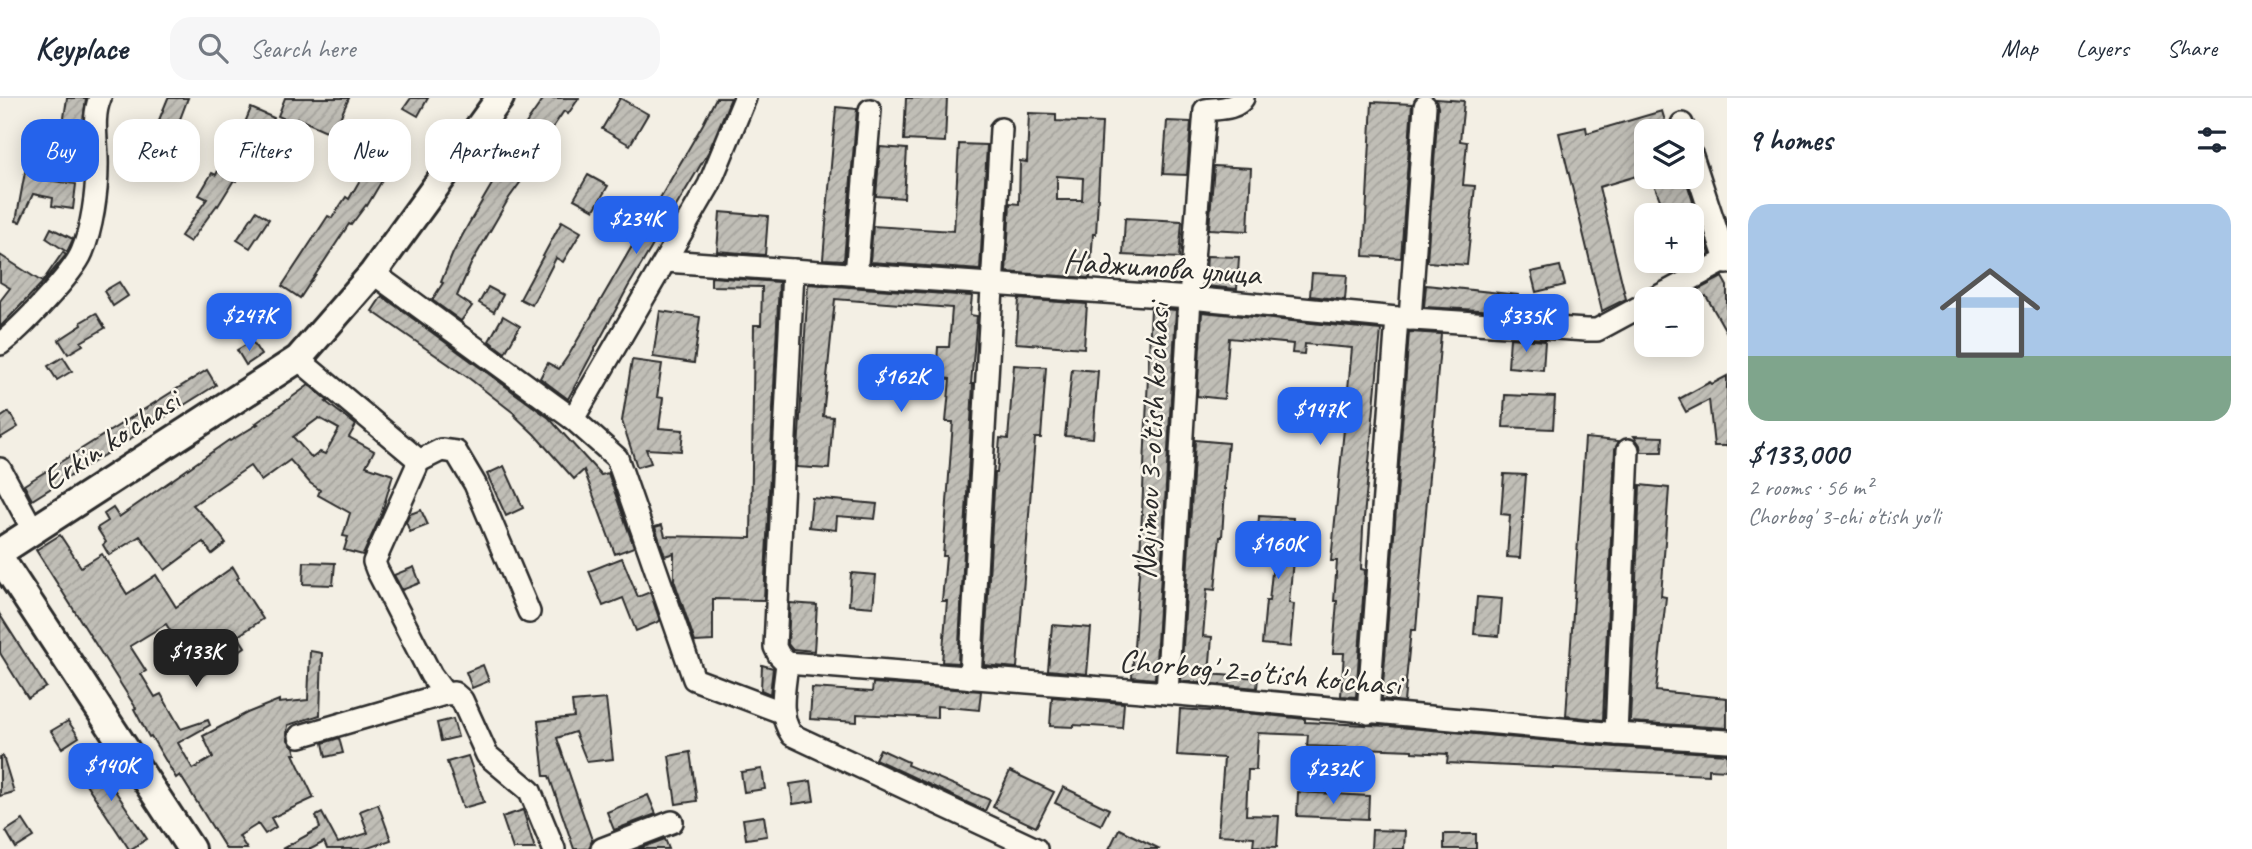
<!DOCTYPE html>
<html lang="en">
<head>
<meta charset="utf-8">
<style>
  body { margin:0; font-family:Caveat,sans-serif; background:#f6f6f7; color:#1f2937; height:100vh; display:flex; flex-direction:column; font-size:26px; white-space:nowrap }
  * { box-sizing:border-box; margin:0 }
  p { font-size:23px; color:#747a83 }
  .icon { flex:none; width:38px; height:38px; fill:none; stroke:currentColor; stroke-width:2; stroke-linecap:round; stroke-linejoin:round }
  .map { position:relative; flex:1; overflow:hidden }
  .side { display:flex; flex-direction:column; background:#fff; width:525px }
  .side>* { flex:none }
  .banner { position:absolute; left:21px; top:21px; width:665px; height:63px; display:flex; gap:14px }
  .controls { position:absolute; left:1634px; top:21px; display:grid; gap:14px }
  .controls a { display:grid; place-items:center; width:70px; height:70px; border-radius:14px; background:#fff; box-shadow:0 4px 18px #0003; font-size:35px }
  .price { position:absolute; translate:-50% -60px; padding:0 16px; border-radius:14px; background:#2563eb; color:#fff; font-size:23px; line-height:46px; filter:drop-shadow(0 2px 4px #0008) }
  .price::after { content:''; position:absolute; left:50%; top:42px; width:21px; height:16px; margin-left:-10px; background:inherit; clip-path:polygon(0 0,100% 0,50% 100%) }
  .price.current { background:#222; color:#fff }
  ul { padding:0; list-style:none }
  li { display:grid; align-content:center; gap:14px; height:371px; padding:0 21px }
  li span { display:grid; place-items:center; height:217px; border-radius:21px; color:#555 }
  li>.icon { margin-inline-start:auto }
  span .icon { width:126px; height:126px; fill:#fffc; stroke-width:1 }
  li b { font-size:30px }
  h2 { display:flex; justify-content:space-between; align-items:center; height:84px; padding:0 21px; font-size:30px }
  .pill { padding:0 24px; border-radius:21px; background:#fff; box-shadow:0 4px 18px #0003; font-size:24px; line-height:63px }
  .pill.current { background:#2563eb; color:#fff }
  header { display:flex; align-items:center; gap:42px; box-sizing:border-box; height:98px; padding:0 35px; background:#fff; border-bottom:2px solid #e0e1e3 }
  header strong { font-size:33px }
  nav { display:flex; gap:38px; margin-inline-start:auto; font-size:24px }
  .search { width:490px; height:63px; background:#f6f6f7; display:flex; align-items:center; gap:18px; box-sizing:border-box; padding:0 24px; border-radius:21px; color:#747a83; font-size:26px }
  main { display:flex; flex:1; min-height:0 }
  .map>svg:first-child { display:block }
  .building { fill:url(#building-hatch); stroke:#2b2b2b; stroke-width:2; fill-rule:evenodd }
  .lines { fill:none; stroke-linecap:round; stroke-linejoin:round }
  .minor-casing { stroke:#2b2b2b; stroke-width:26 }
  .major-casing { stroke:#2b2b2b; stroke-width:32 }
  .minor { stroke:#fbf7ec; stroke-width:21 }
  .major { stroke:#fbf7ec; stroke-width:26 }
  .labels { text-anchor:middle; stroke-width:5; stroke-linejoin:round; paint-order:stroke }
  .street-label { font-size:33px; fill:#2b2b2b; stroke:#fbf7ec }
</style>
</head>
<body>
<header>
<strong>Keyplace</strong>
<div class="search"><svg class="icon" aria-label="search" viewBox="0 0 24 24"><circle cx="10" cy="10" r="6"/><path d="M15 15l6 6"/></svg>Search here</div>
<nav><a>Map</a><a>Layers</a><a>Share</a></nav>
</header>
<main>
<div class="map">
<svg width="1727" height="751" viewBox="0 0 1727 751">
  <defs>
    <pattern id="building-hatch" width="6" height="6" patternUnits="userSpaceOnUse" patternTransform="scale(1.75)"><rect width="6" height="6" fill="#c0beb6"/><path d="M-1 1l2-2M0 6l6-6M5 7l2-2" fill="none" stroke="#a5a39d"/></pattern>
  </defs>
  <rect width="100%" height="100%" fill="#f3efe4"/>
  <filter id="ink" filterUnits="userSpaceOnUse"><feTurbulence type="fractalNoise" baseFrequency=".0143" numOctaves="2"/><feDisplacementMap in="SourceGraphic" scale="14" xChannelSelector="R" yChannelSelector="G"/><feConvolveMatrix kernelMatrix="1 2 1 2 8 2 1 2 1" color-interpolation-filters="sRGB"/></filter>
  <g filter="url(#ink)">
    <g class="building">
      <path d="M67,0H86L82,31H80L75,62L58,59Z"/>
      <path d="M168,0H188L177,29L159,22Z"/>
      <path d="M285,0H349L333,36L297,20L294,25L278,18Z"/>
      <path d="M411,0H428L418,18L404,10Z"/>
      <path d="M544,0H579L568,16L564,13L524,72L527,75L509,100L471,166L457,198L472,208L461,223L432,202L443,185L441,184L453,155L468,127L495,81L511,58L506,54Z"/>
      <path d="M620,0L648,16L630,47L602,31Z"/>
      <path d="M716,0H731L709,53L628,189L568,301L540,280L548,265L559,271L570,255L703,26Z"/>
      <path d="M906,0H947L945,44L904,42Z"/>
      <path d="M1436,1L1464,3L1460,43L1467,44L1463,87L1475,88L1467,167L1427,164L1438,9Z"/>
      <path d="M1372,4L1412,6L1401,160L1364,158Z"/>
      <path d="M836,9L857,11L844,162L823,161Z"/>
      <path d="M251,10L274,20L268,34L262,32L236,83L234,82L218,108L217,107L190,144L181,138L207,101L199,97L212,75L216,77L225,58L230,59L232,51L229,50L239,31L242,32Z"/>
      <path d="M1662,13L1668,33H1647V75L1599,89L1626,201L1602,213L1559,35L1586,29L1587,35Z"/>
      <path d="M1029,15L1056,16V23L1102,25L1096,136H1093L1090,180L1006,174L1010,105L1019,106L1020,63L1027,64ZM1057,78L1083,80L1082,102H1057Z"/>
      <path d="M1167,23L1191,24L1187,77L1163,76Z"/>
      <path d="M959,46L987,47L980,172L870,164L873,128L954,133Z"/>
      <path d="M880,49L907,51L904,100L876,98Z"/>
      <path d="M376,54L393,64L367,108L366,107L351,127L349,126L300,200L282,188L328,118L332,120L346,99L349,101Z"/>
      <path d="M27,63L40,65L37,81L76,86L73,111L52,108L53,100L33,96L20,124L16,123Z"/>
      <path d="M1214,68L1251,70L1248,133L1209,131Z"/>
      <path d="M588,77L608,88L594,112L574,101Z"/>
      <path d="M1666,79H1685L1710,156L1692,165V117H1666L1653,84Z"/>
      <path d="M256,113L269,121L250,150L237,142Z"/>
      <path d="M720,114L768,118L765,157L717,153Z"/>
      <path d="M1125,120L1182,123L1179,160L1123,157Z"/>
      <path d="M562,123L581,134L563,164L556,160L532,207L520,201Z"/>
      <path d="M51,130L73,141L67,154L46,140Z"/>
      <path d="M63,154L66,157L47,180L0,229V203L10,190L0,184V157L42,184Z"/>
      <path d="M1207,158L1239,159L1237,191L1205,188Z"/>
      <path d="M1560,168L1565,187L1536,194L1531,174Z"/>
      <path d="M1312,175L1347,177L1345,202L1310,198Z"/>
      <path d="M711,179L779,184L764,502L713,501V543L695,544L674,482V455L665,458L655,429L662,427L665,438L751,440L754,227H761L762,189L711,188Z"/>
      <path d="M1722,179L1727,188V235L1706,198L1692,207V195Z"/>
      <path d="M119,184L128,198L113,208L104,193Z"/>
      <path d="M808,186L972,198L970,217L977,218L971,286H973L958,565L942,564L947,503H942L946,458H943L953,324H946L950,281L936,280L938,249H949L952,210L835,201L823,318L833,319L829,371L797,369Z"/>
      <path d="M1426,187L1518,197L1517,214L1424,209Z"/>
      <path d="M488,189L503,197L494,214L479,205Z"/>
      <path d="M382,198L549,320L601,377L608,375L634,449L615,456L584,372L574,381L534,336L514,317L515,316L470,281L372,213Z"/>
      <path d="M1019,201L1087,206L1084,250L1016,245Z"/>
      <path d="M1151,210L1176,212L1155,581L1132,579L1140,460Z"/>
      <path d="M660,213L700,219L694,265L653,259Z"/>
      <path d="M1202,214L1381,232L1363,431L1361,471L1365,472L1356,599L1341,598L1344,555H1333L1337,503H1334L1337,463H1331L1352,250L1305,246L1304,256L1292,255L1293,246L1229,240L1224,301L1197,298Z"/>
      <path d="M96,215L105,230L81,244L83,247L68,256L59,242L82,227L81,224Z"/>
      <path d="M503,218L520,228L505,255L489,243Z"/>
      <path d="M1409,234L1441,236L1416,532H1411L1404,604L1382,601Z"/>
      <path d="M1510,240L1545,243L1543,272L1508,269Z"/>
      <path d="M252,243L261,257L246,267L237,252Z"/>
      <path d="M63,259L72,273L57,282L48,268Z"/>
      <path d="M632,262L662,266L657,299L663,300L659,330L683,332L681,353L646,351L651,365L637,369L622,323Z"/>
      <path d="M1014,267L1046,269L1041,340H1035L1017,570L984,567L995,375H997L1000,340L1008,341Z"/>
      <path d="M1072,271L1098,273L1093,340L1065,338Z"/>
      <path d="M207,272L216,287L32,402L24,387Z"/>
      <path d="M1727,278V348H1714L1709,302L1686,314L1679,301L1710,284L1712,286Z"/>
      <path d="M309,287L328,303L326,304L356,327L349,339L374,353L366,368L393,377L381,417L363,457L344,452L348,439L343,438L350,415L318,397L320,392L310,385L290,362L261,383L250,368L193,407L214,429L226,445L212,456L203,444L165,472L140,438L109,457L103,447L106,444L97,430L108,423L104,416L113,410L119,419L229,342L230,343L258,326L256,325ZM319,320L339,331L325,356L320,354L312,360L293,339Z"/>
      <path d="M1505,297L1555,299L1553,331L1503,329Z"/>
      <path d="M9,314L18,329L0,340V320Z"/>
      <path d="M1634,338L1663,339L1662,354H1641L1640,347Z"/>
      <path d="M1585,340L1619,343L1615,351L1603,622L1566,618Z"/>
      <path d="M1195,342L1228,345L1224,391H1225L1222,439H1220L1215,492L1207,491L1203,538L1212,539L1209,576L1258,580L1257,590L1181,583Z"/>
      <path d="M504,368L523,410L506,418L487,376Z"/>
      <path d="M1504,376L1526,377L1520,460L1507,459L1510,417L1501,416Z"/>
      <path d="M1640,387L1669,390L1661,498L1666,499L1656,593L1727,600V630L1630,624Z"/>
      <path d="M812,400L877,406L875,421L837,418L836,432L809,429Z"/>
      <path d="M421,412L428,427L410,434L406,424L410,416Z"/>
      <path d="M1259,418L1293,420L1290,462H1293L1289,505L1294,506L1290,549L1262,546L1266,503H1269L1275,445L1257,444Z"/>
      <path d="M60,437L81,469L102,456L127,496L156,477L176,509L233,469L239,479L237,481L263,521L238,538L245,549L200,579L166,526L130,548L146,573L141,576L155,599L161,596L181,631L208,622L210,627L178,645L193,671L213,659L203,638L247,615L279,602V605L308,602L310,553L322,555L320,617L288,627L287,636L288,642L294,649L296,656H293L314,700L271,720L276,729L265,736L258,726L239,738L247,751H226L180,677L176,680L151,638L149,639L134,611L136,610L36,452Z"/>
      <path d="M622,460L638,499L650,494L660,523L636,533L623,500L603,508L589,473Z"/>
      <path d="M304,464L335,465L333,487L303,486Z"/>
      <path d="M414,469L420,485L402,492L394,477Z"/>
      <path d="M851,475L876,477L873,509L849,507Z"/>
      <path d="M1477,499L1502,501L1499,538L1474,536Z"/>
      <path d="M790,505L817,507L814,553L792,551L788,546Z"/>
      <path d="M0,517L46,589L28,600L0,555Z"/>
      <path d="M1052,527L1091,530L1087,576L1048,572Z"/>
      <path d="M483,567L489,583L472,590L466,574Z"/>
      <path d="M762,567L773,570L770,596L761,592Z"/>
      <path d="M873,585L981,593L979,612L937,608V620L857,616V624L810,621L812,590L872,594Z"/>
      <path d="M1052,599L1124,605L1122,630L1074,627V629L1050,628Z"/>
      <path d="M606,601L613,661L587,664L575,634L557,640L592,742L589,751H574L549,678H544L538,623L574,619L572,604Z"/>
      <path d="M1180,611L1257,616L1305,621V624L1388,628L1615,649L1727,656V672L1709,671V677L1447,665L1448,656L1412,654V652L1307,648L1308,637L1258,635L1256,672H1248L1246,717L1279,718L1277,749L1253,748L1254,739L1218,737L1224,660L1177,657Z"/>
      <path d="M453,621L458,639L441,643L437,625Z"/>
      <path d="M68,623L79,639L62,650L51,633Z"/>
      <path d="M339,640L343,655L326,659L323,645Z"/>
      <path d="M880,651L908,664L907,667L990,702L985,713L875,661Z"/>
      <path d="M690,654L697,703L676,706L669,658Z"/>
      <path d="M3,658L14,694L0,698V659Z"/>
      <path d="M92,658L147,741L131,751H129L75,669Z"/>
      <path d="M468,658L484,704L463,710L447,664Z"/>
      <path d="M762,671L765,691L744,694L741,674Z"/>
      <path d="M1010,673L1054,694L1036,729L993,709Z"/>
      <path d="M811,683L814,703L793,706L790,686Z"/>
      <path d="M1063,689L1109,711L1101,727L1055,705Z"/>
      <path d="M1298,694L1369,698L1368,721L1297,718Z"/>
      <path d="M648,697L656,716L614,732L607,714Z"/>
      <path d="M378,706L391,742L365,751H327L324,744L311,751H282L320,730L316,718L322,715L338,745L368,735L360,713Z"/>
      <path d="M523,712L535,751H513L502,719Z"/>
      <path d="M764,718L767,738L746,741L743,721Z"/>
      <path d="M23,722L34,739L16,750L6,733Z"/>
      <path d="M1119,731L1160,751H1109Z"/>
      <path d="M1372,732L1405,733L1404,751H1371Z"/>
      <rect x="1444" y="736" width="32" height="15"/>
      <path d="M665,741L669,751H638Z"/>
    </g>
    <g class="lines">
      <g class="minor-casing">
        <g id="minor">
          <path d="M1682,26L1684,33"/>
          <path d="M1692,58L1726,162"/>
          <path d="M666,163L1190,200L1397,220L1586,232H1597L1647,205"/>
          <path d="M793,172L775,549L779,557L787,565C785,588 777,617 792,637L1036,751"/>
          <path d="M373,175L573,321L617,360L694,581L784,615"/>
          <path d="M856,177L870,12"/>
          <path d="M1654,201L1726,162L1727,165"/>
          <path d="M1410,221L1425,8"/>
          <path d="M0,246C20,231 73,176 82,154C92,131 97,94 97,69C98,46 91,21 100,0"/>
          <path d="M298,261L415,359L417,364L416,370L374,464L377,472L431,577L445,596L454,595L462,602L487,657L530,693L554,751"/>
          <path d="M573,321L709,87L745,0"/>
          <path d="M417,364L441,352L456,354L475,386L529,514"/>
          <path d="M0,371L33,432"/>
          <path d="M787,565L1167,595L1616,636L1727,643"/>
          <path d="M970,580L1001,31"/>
          <path d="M1167,595L1190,200L1205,12C1217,10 1236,12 1243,0"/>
          <path d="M1368,615L1397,220"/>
          <path d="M1616,636L1628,352"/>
          <path d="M300,638L445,596"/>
          <path d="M602,751L672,724"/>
        </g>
      </g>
      <g class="major-casing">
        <g id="major">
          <path d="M0,454L298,261L373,175L500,0"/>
          <path d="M0,460L191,751"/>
        </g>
      </g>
      <use href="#minor" class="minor"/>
      <use href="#major" class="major"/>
    </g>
  </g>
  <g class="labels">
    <g class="street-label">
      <text transform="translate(1162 168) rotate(4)" y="12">Наджимова улица</text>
      <text transform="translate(110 341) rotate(-33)" y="12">Erkin ko'chasi</text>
      <text transform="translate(1150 343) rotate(-87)" y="12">Najimov 3-o'tish ko'chasi</text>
      <text transform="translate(1260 573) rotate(5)" y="12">Chorbog' 2-o'tish ko'chasi</text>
    </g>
  </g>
</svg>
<div class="controls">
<a><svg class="icon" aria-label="layers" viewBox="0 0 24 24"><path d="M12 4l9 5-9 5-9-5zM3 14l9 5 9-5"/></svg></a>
<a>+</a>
<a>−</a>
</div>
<b class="price" style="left:636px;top:158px">$234K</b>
<b class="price" style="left:249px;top:255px">$247K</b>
<b class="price" style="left:1526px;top:256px">$335K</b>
<b class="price" style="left:901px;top:316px">$162K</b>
<b class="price" style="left:1320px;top:349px">$147K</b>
<b class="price" style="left:1278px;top:483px">$160K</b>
<b class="price current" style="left:196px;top:591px">$133K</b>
<b class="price" style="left:111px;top:705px">$140K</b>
<b class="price" style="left:1333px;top:708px">$232K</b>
<div class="banner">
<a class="pill current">Buy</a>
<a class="pill">Rent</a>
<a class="pill">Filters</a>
<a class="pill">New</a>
<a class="pill">Apartment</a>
</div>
</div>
<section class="side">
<h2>9 homes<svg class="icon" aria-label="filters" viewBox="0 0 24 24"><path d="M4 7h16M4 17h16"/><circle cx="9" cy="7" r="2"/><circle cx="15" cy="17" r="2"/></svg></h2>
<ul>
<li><span style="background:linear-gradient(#a9c7e8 70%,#7fa58c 0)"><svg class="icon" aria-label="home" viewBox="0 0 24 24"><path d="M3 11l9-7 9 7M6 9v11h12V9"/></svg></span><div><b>$133,000</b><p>2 rooms · 56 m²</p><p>Chorbog' 3-chi o'tish yo'li</p></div></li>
</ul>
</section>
</main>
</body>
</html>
